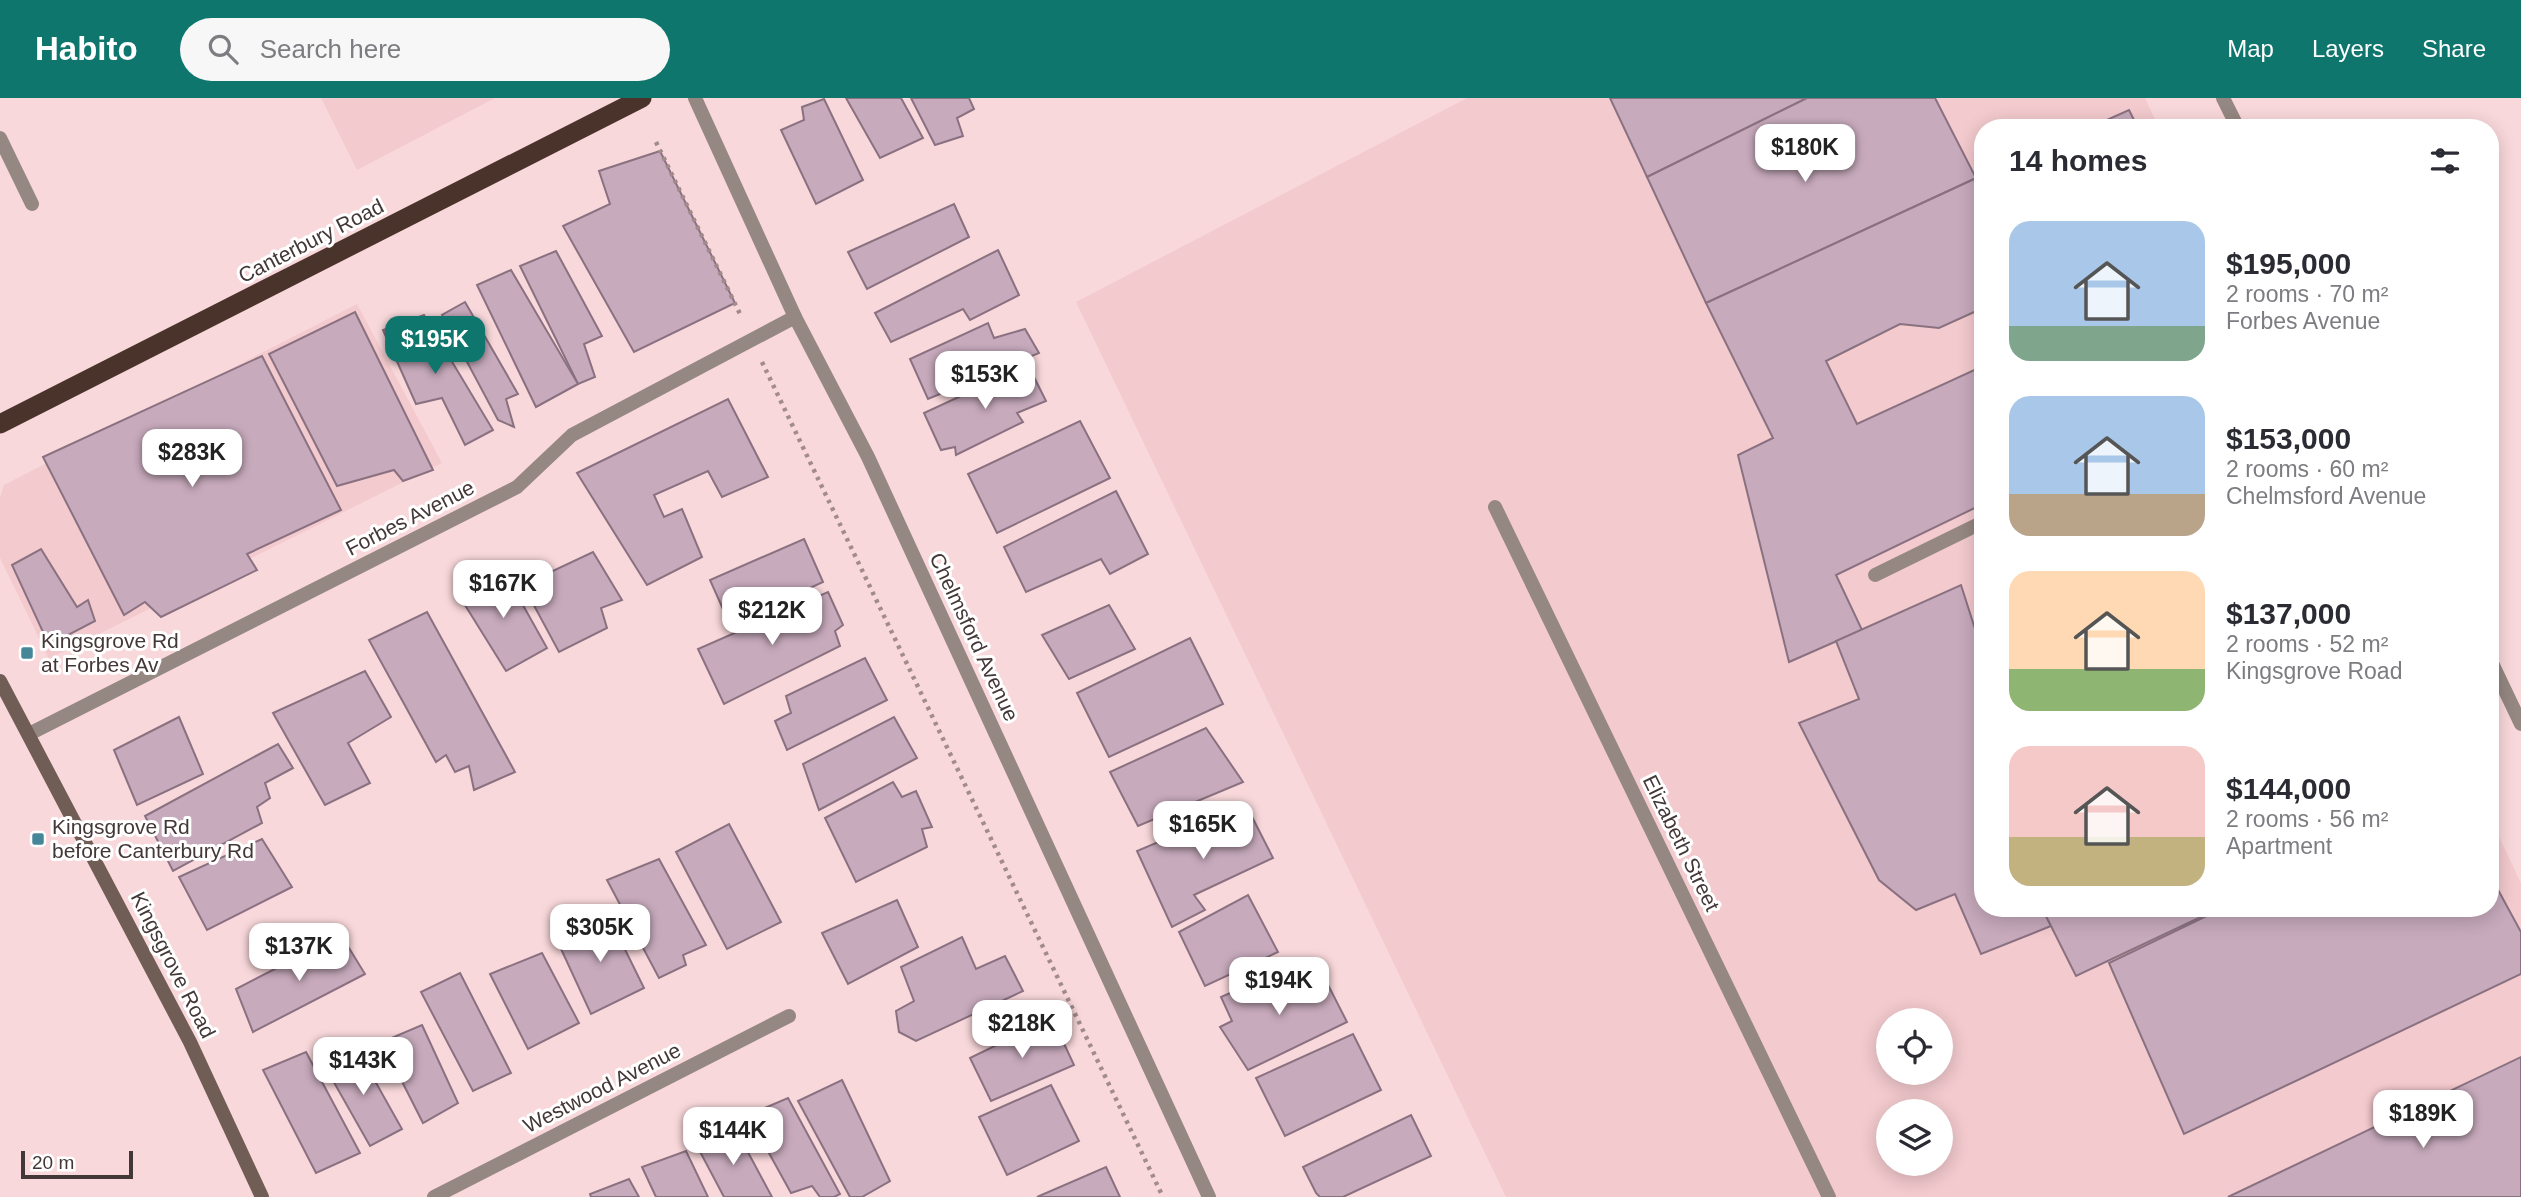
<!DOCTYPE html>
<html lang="en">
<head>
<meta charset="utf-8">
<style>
  body { margin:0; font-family:Helvetica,sans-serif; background:#f7f7f7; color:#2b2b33; height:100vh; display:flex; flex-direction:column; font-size:26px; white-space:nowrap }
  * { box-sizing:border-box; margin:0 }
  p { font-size:23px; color:#7c7c81 }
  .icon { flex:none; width:38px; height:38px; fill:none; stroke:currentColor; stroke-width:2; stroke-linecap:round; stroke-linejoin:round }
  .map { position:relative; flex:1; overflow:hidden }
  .details { position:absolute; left:1974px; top:21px; width:525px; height:798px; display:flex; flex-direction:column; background:#fff; border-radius:28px; box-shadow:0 4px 18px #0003 }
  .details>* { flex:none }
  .tools { position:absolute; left:1876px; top:910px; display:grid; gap:14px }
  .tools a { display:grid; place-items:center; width:77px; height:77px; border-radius:50%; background:#fff; box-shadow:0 4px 18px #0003; font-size:35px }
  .scale { position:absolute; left:21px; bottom:18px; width:112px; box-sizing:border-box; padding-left:7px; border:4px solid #443738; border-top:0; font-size:19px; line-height:24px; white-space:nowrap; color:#443738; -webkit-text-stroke:5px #fff; paint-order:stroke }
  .price { position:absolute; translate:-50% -60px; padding:0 16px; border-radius:14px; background:#fff; color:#222; font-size:23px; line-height:46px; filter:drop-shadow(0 2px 4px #0008) }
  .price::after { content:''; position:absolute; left:50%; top:42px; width:21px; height:16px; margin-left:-10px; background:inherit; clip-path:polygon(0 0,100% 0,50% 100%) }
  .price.current { background:#0f766e; color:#fff }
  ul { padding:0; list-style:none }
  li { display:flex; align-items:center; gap:21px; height:175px; padding:0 35px }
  li span { display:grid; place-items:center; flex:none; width:196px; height:140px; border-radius:21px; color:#555 }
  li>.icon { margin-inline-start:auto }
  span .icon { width:84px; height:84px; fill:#fffc; stroke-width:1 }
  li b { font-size:30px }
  h2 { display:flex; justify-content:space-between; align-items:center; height:84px; padding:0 35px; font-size:30px }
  header { display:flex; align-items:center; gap:42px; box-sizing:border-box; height:98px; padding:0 35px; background:#0f766e; color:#fff }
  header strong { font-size:33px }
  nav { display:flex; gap:38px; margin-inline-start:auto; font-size:24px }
  .search { width:490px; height:63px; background:#f7f7f7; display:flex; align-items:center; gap:18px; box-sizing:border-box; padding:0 24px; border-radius:38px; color:#7c7c81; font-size:26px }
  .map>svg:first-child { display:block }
  .built { fill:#f3cace; fill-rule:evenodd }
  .building { fill:#c7aabc; stroke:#8a7180; stroke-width:2 }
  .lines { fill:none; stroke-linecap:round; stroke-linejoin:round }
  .path { stroke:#a28b8d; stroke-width:4.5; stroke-dasharray:3.5 5; stroke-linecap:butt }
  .service { stroke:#958782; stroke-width:14 }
  .minor { stroke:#958782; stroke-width:14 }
  .secondary { stroke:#705d56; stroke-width:14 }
  .trunk { stroke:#4a332a; stroke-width:19 }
  .poi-dot { fill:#458799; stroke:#fff; stroke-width:2.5 }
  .labels { text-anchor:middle; stroke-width:6; stroke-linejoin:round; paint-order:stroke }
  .street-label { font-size:21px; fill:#443738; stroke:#fff }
  .poi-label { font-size:21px; fill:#443738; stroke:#fff; text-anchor:start }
</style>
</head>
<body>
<header>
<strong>Habito</strong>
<div class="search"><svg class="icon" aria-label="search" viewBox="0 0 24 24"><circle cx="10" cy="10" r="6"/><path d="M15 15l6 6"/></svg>Search here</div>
<nav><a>Map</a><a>Layers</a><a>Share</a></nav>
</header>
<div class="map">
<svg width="2521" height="1099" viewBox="0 0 2521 1099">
  <rect width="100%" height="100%" fill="#f9d8db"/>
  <g class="built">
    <path d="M321,0H495L357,72Z"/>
    <path d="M1467,0H2145L2159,30H1983V810H2490V720L2521,785V1099H1506L1076,204ZM1888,922H1941V975H1888ZM1888,1013H1941V1066H1888Z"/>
    <path d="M357,206L442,365L49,561L0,460V399L4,387Z"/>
  </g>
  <g class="building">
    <path d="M846,0H901L923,40L880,60Z"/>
    <path d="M911,0H969L974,11L957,20L963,38L935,47Z"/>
    <path d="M1610,0H1807L1647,79Z"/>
    <path d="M1807,0H1935L1976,80L1706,205L1647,79Z"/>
    <path d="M824,1L863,82L816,106L781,32L804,22L802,9Z"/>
    <path d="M2129,12L2138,30H2089Z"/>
    <path d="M660,53L735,205L634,254L563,128L610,106L599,73Z"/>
    <path d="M1983,77V210L1939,230L1900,226L1826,263L1857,326L1983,268V406L1836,477L1862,532L1789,564L1738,357L1773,340L1706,205Z"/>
    <path d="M954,106L969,139L867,191L848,154Z"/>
    <path d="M998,152L1019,197L970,222L963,211L891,244L875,215Z"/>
    <path d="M556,153L602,238L584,246L595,279L578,286L520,168Z"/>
    <path d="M511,172L578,286L536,309L477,187Z"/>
    <path d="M465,204L518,296L506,301L514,329L498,322L442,217Z"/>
    <path d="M355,214L433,372L403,383L394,372L337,388L269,256Z"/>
    <path d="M424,217L493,332L465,347L442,300L416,306L383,232Z"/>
    <path d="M988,225L994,240L1025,231L1039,255L928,301L910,261Z"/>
    <path d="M262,258L341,412L247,456L257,472L161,519L145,504L124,517L43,359Z"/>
    <path d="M1028,267L1046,303L1017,315L1023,324L956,357L955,349L941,352L924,315Z"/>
    <path d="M728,301L768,379L722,399L708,373L654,397L664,419L682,411L702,459L647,487L577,375Z"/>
    <path d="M1080,323L1110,380L997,435L968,376Z"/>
    <path d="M1116,393L1148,456L1110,476L1101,461L1026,494L1004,449Z"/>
    <path d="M804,441L823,484L730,527L710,482Z"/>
    <path d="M41,451L77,509L88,502L95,523L49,547L12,467Z"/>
    <path d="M593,454L622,502L601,510L607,530L559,554L523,487Z"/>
    <path d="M505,475L547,550L506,573L455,491Z"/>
    <path d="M1961,487L1977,537L1983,534V810H2042L2051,828L1981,856L1955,796L1916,812L1879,782L1799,625L1859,601L1836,543Z"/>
    <path d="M828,494L843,527L835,533L840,548L724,606L698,551Z"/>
    <path d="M1109,507L1135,551L1069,581L1042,537Z"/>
    <path d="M427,514L515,674L474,692L469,668L455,674L446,657L436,664L369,542Z"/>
    <path d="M1190,540L1223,606L1109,659L1077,595Z"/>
    <path d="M865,560L887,602L787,652L775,623L791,615L786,598Z"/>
    <path d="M365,573L391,619L348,645L370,685L325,707L273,615Z"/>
    <path d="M179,619L203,676L137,707L114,652Z"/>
    <path d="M894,619L917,660L819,712L803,666Z"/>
    <path d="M1206,630L1243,684L1138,728L1110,674Z"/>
    <path d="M278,646L293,670L265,685L270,700L257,709L262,725L173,773L145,718Z"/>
    <path d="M893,684L902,699L916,693L932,729L922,731L927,749L856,784L825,720Z"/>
    <path d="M1246,707L1273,760L1194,797L1205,812L1172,829L1137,753Z"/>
    <path d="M729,726L781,824L727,851L676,754Z"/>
    <path d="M262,741L292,789L207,832L179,779Z"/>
    <path d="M659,761L706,847L683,857L686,867L659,880L607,782Z"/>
    <path d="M2490,777L2521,834V876L2184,1036L2109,865L2223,810H2490Z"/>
    <path d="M1248,797L1278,854L1205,888L1179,834Z"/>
    <path d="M897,802L918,849L848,886L822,835Z"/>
    <path d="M2042,810H2220L2076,878Z"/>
    <path d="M608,817L644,890L591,916L556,840Z"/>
    <path d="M341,837L365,876L253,934L236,891Z"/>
    <path d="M962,839L976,871L1005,858L1023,893L916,943L899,934L896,913L914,903L901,869Z"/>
    <path d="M542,855L579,925L528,951L490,876Z"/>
    <path d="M1277,874L1283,893L1322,875L1347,924L1248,972L1220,929L1232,923L1221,899Z"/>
    <path d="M460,875L511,975L473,993L421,894Z"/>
    <path d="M1052,920L1074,967L991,1003L970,960Z"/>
    <path d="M422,927L458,1005L423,1025L382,944Z"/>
    <path d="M1353,936L1381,992L1285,1038L1256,980Z"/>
    <path d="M357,951L402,1031L370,1048L323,965Z"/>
    <path d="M306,954L360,1055L316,1075L263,972Z"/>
    <path d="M2521,959V1099H2228Z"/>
    <path d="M842,982L890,1083L862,1099H850L798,1003Z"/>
    <path d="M1051,987L1079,1043L1007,1077L979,1019Z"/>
    <path d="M788,1000L840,1096L834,1099H820L812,1088L791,1095L748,1017Z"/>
    <path d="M1411,1017L1431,1058L1343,1099H1320L1316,1095L1303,1069Z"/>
    <path d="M735,1030L772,1099H724L697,1048Z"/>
    <path d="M686,1053L708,1099H656L642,1069Z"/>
    <path d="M1106,1069L1120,1099H1037Z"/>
    <path d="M629,1081L639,1099H591L590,1096Z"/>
  </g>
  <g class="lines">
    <g class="path">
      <path d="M656,44L741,218"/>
      <path d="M762,264L1163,1099"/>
    </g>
    <g class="service">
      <path d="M0,40L32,106"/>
      <path d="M1495,409L1829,1099"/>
      <path d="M1875,477L1983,424"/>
      <path d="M434,1099L789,918"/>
    </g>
    <g class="minor">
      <path d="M695,0L795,219L868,359L1209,1099"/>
      <path d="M2223,0L2238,30"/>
      <path d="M2490,561L2521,626"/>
      <path d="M29,636L517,389L572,337L795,219"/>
    </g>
    <path class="secondary" d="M0,583L190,944L262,1099"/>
    <path class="trunk" d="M0,326L642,0"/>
  </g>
  <g class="poi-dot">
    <rect x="20" y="548" width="14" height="14" rx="3.5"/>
    <rect x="31" y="734" width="14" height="14" rx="3.5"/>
  </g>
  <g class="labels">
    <g class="street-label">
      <text transform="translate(311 143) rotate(-27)" y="7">Canterbury Road</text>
      <text transform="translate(410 420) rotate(-27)" y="7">Forbes Avenue</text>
      <text transform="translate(974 539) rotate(65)" y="7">Chelmsford Avenue</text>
      <text transform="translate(1681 745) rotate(64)" y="7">Elizabeth Street</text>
      <text transform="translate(173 867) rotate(63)" y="7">Kingsgrove Road</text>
      <text transform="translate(602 990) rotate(-27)" y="7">Westwood Avenue</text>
    </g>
    <g class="poi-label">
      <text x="41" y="550">Kingsgrove Rd<tspan x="41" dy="24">at Forbes Av</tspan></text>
      <text x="52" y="736">Kingsgrove Rd<tspan x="52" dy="24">before Canterbury Rd</tspan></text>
    </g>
  </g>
</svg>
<div class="tools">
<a><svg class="icon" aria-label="locate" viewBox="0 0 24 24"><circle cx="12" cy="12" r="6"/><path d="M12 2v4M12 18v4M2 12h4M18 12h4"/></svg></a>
<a><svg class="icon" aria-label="layers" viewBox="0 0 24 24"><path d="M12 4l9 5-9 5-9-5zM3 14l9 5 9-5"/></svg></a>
</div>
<div class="scale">20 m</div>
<b class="price" style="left:1805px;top:86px">$180K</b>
<b class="price current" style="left:435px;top:278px">$195K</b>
<b class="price" style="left:985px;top:313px">$153K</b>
<b class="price" style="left:192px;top:391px">$283K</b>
<b class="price" style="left:503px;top:522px">$167K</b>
<b class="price" style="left:772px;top:549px">$212K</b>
<b class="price" style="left:1203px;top:763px">$165K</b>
<b class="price" style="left:600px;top:866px">$305K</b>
<b class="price" style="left:299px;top:885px">$137K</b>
<b class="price" style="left:1279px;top:919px">$194K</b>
<b class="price" style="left:1022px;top:962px">$218K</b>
<b class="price" style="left:363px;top:999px">$143K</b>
<b class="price" style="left:2423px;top:1052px">$189K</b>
<b class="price" style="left:733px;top:1069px">$144K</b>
<section class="details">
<h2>14 homes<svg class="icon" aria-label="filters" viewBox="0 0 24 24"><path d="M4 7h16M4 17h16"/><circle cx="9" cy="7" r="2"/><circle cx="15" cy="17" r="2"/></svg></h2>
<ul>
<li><span style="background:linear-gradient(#a9c7e8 75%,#7fa58c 0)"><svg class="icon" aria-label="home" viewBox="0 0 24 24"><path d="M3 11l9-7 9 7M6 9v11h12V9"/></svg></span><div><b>$195,000</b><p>2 rooms · 70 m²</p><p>Forbes Avenue</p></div></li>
<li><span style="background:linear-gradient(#a9c7e8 70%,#b9a48a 0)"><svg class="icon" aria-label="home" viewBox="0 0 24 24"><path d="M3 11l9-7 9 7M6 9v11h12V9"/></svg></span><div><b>$153,000</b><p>2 rooms · 60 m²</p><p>Chelmsford Avenue</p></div></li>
<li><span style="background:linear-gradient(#ffd9b3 70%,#8fb573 0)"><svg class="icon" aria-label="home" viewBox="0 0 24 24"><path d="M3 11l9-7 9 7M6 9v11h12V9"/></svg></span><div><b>$137,000</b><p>2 rooms · 52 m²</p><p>Kingsgrove Road</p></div></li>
<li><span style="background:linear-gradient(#f6c9c9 65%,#c2b280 0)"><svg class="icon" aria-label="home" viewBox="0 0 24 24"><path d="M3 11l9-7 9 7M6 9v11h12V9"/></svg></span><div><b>$144,000</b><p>2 rooms · 56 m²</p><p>Apartment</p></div></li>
</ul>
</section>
</div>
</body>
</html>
